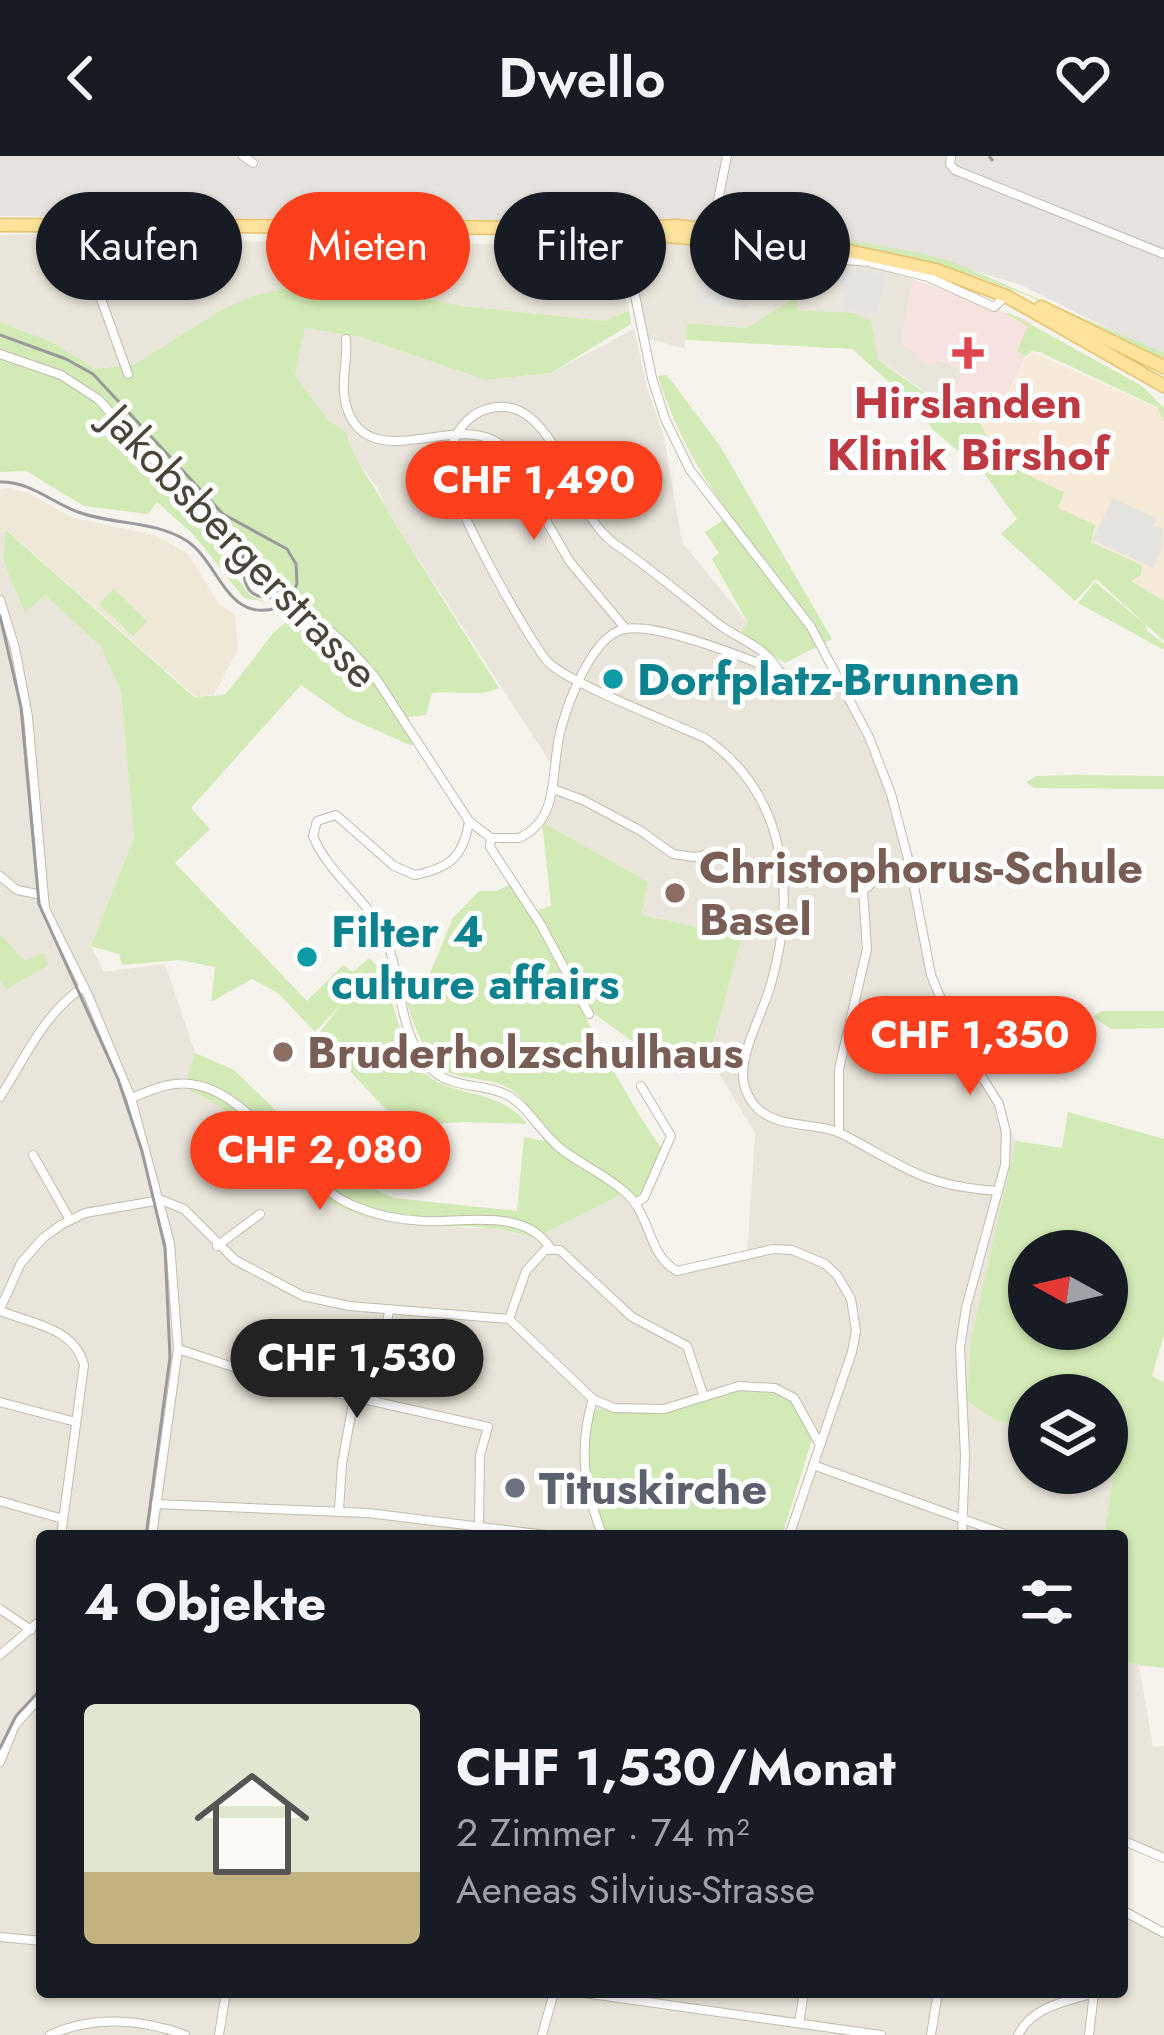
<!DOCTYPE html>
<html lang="de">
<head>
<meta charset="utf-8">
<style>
  body { margin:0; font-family:Jost,sans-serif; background:#20242c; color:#f1f3f6; height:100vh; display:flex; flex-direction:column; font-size:45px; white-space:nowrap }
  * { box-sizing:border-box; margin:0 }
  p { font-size:39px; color:#9ea1a6 }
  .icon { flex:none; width:66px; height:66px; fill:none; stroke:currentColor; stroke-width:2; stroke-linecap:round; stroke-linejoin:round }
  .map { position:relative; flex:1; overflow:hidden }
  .side { position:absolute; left:36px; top:1374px; width:1092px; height:468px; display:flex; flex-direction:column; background:#171b24; border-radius:12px; box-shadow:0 3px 9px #0004 }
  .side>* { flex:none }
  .top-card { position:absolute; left:36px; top:36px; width:1092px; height:108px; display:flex; gap:24px }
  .needle { width:78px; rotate:278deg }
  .buttons { position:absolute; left:1008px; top:1074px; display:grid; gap:24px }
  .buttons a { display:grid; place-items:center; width:120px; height:120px; border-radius:50%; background:#171b24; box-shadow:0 3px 9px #0004; font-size:60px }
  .price { position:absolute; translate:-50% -102px; padding:0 27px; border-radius:42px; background:#fc3f1d; color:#fff; font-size:39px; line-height:78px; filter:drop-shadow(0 3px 6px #0008) }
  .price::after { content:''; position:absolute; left:50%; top:72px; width:36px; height:27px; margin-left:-18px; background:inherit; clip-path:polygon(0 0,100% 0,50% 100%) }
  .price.on { background:#222; color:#fff }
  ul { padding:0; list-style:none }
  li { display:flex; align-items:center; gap:36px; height:300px; padding:0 48px }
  li span { display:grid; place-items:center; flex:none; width:336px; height:240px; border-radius:12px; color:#555 }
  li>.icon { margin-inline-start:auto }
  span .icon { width:144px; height:144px; fill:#fffc; stroke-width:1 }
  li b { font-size:51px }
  h2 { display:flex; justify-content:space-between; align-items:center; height:144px; padding:0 48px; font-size:51px }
  .tag { padding:0 42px; border-radius:54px; background:#171b24; box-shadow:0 3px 9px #0004; font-size:42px; line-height:108px }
  .tag.on { background:#fc3f1d; color:#fff }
  header { display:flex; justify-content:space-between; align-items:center; height:156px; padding:0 48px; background:#171b24; font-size:54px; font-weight:600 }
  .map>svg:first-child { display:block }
  .residential { fill:#eae5da }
  .commercial { fill:#f7ead8 }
  .industrial { fill:#e6e2dd }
  .education { fill:#efe8d6 }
  .medical { fill:#f6e3e0 }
  .green { fill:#d2eab5; fill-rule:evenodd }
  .parking { fill:#e5e3e0 }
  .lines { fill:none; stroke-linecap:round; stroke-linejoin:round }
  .minor-casing { stroke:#c2bbae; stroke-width:10 }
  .primary-casing { stroke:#e6c16a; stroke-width:15 }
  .minor { stroke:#fff; stroke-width:8 }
  .primary { stroke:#ffe39c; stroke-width:12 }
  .tram { stroke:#9a9a9a; stroke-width:3 }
  .rail { stroke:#9a9a9a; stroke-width:3; stroke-dasharray:15 15; stroke-linecap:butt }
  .health-dot { fill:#e0444e; stroke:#fff; stroke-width:4.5 }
  .culture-dot { fill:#0f9aa8; stroke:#fff; stroke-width:4.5 }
  .education-dot { fill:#8d6e63; stroke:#fff; stroke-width:4.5 }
  .worship-dot { fill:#6b7280; stroke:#fff; stroke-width:4.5 }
  .labels { text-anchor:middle; stroke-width:10; stroke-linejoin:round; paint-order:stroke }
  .health-label { font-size:45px; font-weight:bold; fill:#be3a42; stroke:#fff }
  .street-label { font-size:45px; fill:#4b4439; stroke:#fff }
  .culture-label { font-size:45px; font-weight:bold; fill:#0d838f; stroke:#fff; text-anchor:start }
  .education-label { font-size:45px; font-weight:bold; fill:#785e54; stroke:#fff; text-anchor:start }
  .worship-label { font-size:45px; font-weight:bold; fill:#5b616d; stroke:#fff; text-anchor:start }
</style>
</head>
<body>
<header><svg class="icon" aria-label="back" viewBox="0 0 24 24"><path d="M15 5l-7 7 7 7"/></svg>Dwello<svg class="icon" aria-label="heart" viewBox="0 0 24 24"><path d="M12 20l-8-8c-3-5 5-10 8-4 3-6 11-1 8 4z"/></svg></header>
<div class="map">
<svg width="1164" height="1879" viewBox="0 0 1164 1879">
  <rect width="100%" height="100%" fill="#f6f3ec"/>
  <g class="residential">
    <path d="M70,77L77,84H88L613,89L629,154L605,165L462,150L375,131L223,153L135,208L96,213L50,185L0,166V79Z"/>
    <path d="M641,86L702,90L704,96L822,102L882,112L913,123L901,186L964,215L951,241L946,239L939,246L877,202L872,171L829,158L796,154L797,143L746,172L688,167L684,192L649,183L630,95Z"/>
    <path d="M305,171L360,181L485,224L551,217L634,173L647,232L664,281L682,386L748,467L740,477L780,517L799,524L835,516L869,581L891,638L923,786L942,849L999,948L1016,985L1007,1035L994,1263L1029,1276V1317H1107V1311L1114,1315L1104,1380H789L820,1288L814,1277L603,1380H42V1836H1122V1754L1164,1777V1879H0V376L6,374L3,404L25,455L44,438L101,491L121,535L134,682L91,790L104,816L165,808L195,897L188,918L190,935L225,952L263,985L309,1034L465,1072H492L536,1082L622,1038L635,1047L657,1095L677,1115L747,1099L755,977L709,901L742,781L640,759L647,726L542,666L555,614L388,356L377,331L354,302L347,277L328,264L295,220Z"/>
    <path d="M1122,1506L1164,1512L1139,1510L1153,1591L1164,1590V1702L1122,1684Z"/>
  </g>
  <path class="commercial" d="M1030,195L1164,255V445L1130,425L1142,409L1090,385L1058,352L1063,336L1013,312L987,284L981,268L996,262Z"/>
  <path class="industrial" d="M0,0H1164V200L1021,129L972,114L777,75L678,66L0,60Z"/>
  <path class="education" d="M8,332L29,337L71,361L157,380L188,398L219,448L235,459L238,493L214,539L195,540L7,374L0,376V333Z"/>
  <path class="medical" d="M913,123L1032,166L1017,195L1026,200L993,266L981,268L939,246L946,239L951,241L964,215L942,204L929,210L901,186Z"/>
  <g class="green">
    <path d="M739,64L925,98L953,106L1164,197V207L1029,140L978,121L889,96Z"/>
    <path d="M300,129L375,131L462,150L605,165L629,154L631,168L551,217L485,224L360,181L305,172L295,220L328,264L347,277C352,307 376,328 388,356L499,532C480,542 454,534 432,537L426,559L409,561L412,590L347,561L301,529L191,652L210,673L175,707L307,845L343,809L353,816L369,802L377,810L384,804L388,817L342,846L386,829C395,853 401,881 413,903C437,946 497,927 527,968L464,966L417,969L392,960L317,880L342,847L315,876L278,837L252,823L211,846L215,811L180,804L122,809L119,798L91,790L134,682L121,535L101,491L45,439L25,456L3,404L6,374L194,541L225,539L274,476L298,455L239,403L238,424L251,440L266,446L244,442L194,379L157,346L148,358L84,350L26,315L0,316V166L50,185L96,213L135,208L223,153L257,139Z"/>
    <path d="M797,141V154L853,157L871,165L878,203C911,229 943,250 981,268C995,306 1029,320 1064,336L1058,352L1095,369L1091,386L1142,409L1141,419L1131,425L1164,445V485L1096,423L1075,445L1001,378L1017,363L984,317L932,273L922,255L852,193L686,184L687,167L746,172Z"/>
    <path d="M1010,157L1142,230L1164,252V266L1157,251L1040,196L1031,195L1026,200L1017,195L1028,170L1006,158Z"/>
    <path d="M667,219L720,290L832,483L785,507L739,478L748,467L712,403L719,397L705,376L731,359C697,315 675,273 658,220Z"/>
    <path d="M1095,426L1146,469L1147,475L1164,488V494L1078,447Z"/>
    <path d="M114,433L147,465L133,480L99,448Z"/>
    <path d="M1076,619L1164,620V633L1034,632L1026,626L1037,620Z"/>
    <path d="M542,666L648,726L641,759L742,781L709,901L636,888L590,855L536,755L551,750Z"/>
    <path d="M510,728C568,814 604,912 664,996L644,1042L635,1047L622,1038L536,1082C521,1079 505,1073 490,1072C437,1067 385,1074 335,1049C279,1020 253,960 190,935L188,918L195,897L234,914L327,1004L358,1026L394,1042L517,1055L524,981L544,985C537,972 532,953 522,943C503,921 477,926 453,918C422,907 406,849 401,820L418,824L430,817L453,762L479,735H497Z"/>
    <path d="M0,778L25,805L44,797L48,809L7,833L0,824Z"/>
    <path d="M1101,855H1164V872L1111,873L1093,861Z"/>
    <path d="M1068,956L1164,983V1178L1152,1220L1164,1227V1512L1122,1506V1380H1104L1114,1315L1107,1311V1239H1029V1276L994,1263L967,1245L971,1184L1016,985L1062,992ZM1029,1095H1107V1173H1029Z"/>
    <path d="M754,1229L794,1242L814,1277L782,1380H603L584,1319L587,1261L598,1253L637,1256Z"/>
  </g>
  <g class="parking">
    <path d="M707,96L758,99V108L712,102L708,126L715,127L714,136L750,142L748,153L695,147L702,98Z"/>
    <path d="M826,109L887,119L876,158L842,152L846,127L824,123Z"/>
    <path d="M1113,342L1157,362L1154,369L1163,373L1162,391L1153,412L1092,384Z"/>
  </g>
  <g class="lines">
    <g class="minor-casing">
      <g id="minor">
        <path d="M243,0L253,7"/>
        <path d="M951,0L950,8L955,14L1164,98"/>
        <path d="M716,50L738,74"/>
        <path d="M80,68L81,87L128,218"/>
        <path d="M712,74L727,0"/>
        <path d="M622,76L652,222L665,263L690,314L811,471L869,581L891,638L910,710L931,819L957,881L999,948L1006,976L1005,1009L966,1152L960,1192L965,1300L962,1380"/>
        <path d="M712,85L725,93L869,106L928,121L994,151L1006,140"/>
        <path d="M346,183C348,205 340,228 346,249C367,325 463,250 504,292L570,406L625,472"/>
        <path d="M0,198L61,219L98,243L223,380L347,490L375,521L469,665L491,682H519C555,666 552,628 557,594C560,562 589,484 621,474C654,463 764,509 799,524L810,525L835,516"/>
        <path d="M0,444L15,492L28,561L45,753L88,839L131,942L170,1087L178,1193L152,1380"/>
        <path d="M780,517C766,490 739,484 717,467C683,440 651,413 615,388C573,358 565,278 520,255C504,247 482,251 469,263C456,275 447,294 448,312C448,340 527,482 548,506C568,527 673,567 705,582C788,639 797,740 770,831C762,858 743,891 743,919C743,931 749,944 757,952C780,974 818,965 844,979C907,1012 923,1030 998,1035"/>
        <path d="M553,633L583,644L641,675L673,698L694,701L712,698"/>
        <path d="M469,665C464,700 450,712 415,719L394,710L336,659L317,665L313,680C328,717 365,741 383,777C404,818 395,879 432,914C454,934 484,926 509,940C529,952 541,977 560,992C581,1009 609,1020 628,1039C651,1061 648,1099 677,1115L773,1093L792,1094L825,1108L837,1119L851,1143L856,1175L852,1196L789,1380"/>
        <path d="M491,682L490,691L541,769L589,858"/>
        <path d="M0,720L17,734L42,739"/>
        <path d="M0,941C24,904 45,855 84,831"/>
        <path d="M131,942C145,937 160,929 175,928C245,920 291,1023 352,1049C375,1059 398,1064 423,1065C464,1067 525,1051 551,1093"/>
        <path d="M839,976V913L867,793L863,735L876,723L910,710"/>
        <path d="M33,999L70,1064"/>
        <path d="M635,1047L644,1042L671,980L641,930"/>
        <path d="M217,1090L260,1058"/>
        <path d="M0,1153L21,1107L43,1082L61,1069L85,1057L161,1044L184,1053L235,1104L303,1140L349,1150L509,1163L593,1243L614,1252L664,1253L739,1230L775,1232L794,1242L819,1287"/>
        <path d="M0,1155C34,1168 74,1172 84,1209L61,1380"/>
        <path d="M509,1163L526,1115L545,1094H560L632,1161L687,1190L704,1241"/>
        <path d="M178,1193L261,1220L488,1271L480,1299L479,1369"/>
        <path d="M593,1243C578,1292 584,1334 603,1380"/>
        <path d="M372,1245L389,1155"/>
        <path d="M0,1246L76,1266"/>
        <path d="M813,1309L1010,1380"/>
        <path d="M0,1345L63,1363"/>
        <path d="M155,1348L368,1357L555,1380"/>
        <path d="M339,1354L342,1308L354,1242"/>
        <path d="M0,1453L31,1474"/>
        <path d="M0,1499L42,1463"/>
        <path d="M0,1606L15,1569L42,1539"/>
        <path d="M1122,1684L1164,1702"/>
        <path d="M1122,1754L1164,1777"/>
        <path d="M0,1781L42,1785"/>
        <path d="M577,1836L881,1879"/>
        <path d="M799,1867L804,1836"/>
        <path d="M50,1879C92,1859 142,1863 185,1879"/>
        <path d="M219,1879L226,1836"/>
        <path d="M542,1879L554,1836"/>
        <path d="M931,1879L938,1836"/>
        <path d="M1018,1879C1033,1850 1065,1846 1094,1837"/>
        <path d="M1089,1879L1094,1837"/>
      </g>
    </g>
    <g class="primary-casing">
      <g id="primary">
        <path d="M0,69L571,72L784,90L808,88"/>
        <path d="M628,73L675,70L784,81L936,114L1006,140L1164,230"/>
        <path d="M1041,151L1164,211"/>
      </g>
    </g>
    <use href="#minor" class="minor"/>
    <use href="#primary" class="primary"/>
    <g class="tram">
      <path d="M0,179L66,203L93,218L223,358L287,393L296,408L297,428L290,443L277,452C226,467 220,407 187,385C155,364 112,369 78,356C51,346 29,325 0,326"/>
      <path d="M222,363L242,387C246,416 235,447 281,441"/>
      <path d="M0,460L21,551L39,748L118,923L142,995L165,1092L170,1201L146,1380"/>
      <path d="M0,1592L16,1560L42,1532"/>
    </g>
    <path class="rail" d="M989,0L993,5"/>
  </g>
  <path class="health-dot" d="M962 179h12v12h12v12h-12v12h-12v-12h-12v-12h12z"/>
  <g class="culture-dot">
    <circle cx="613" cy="523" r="12"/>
    <circle cx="307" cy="801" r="12"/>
  </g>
  <g class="education-dot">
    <circle cx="675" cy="737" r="12"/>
    <circle cx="283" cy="896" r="12"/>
  </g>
  <circle class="worship-dot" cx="515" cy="1332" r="12"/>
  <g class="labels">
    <g class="health-label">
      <text x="968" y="262">Hirslanden<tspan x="968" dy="52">Klinik Birshof</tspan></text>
    </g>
    <g class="street-label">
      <text transform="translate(241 390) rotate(46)" y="16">Jakobsbergerstrasse</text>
    </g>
    <g class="culture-label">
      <text x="637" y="539">Dorfplatz-Brunnen</text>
      <text x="331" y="791">Filter 4<tspan x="331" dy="52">culture affairs</tspan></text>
    </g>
    <g class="education-label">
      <text x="699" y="727">Christophorus-Schule<tspan x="699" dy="52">Basel</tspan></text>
      <text x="307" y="912">Bruderholzschulhaus</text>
    </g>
    <g class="worship-label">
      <text x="539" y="1348">Tituskirche</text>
    </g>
  </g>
</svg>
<div class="buttons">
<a><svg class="needle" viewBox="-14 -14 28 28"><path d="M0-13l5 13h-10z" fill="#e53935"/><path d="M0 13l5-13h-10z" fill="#9ea1a6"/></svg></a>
<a><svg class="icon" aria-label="layers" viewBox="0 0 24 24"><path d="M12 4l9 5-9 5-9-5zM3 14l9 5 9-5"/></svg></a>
</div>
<b class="price" style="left:534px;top:387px">CHF 1,490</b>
<b class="price" style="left:970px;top:942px">CHF 1,350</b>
<b class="price" style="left:320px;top:1057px">CHF 2,080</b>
<b class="price on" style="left:357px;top:1265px">CHF 1,530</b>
<div class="top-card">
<a class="tag">Kaufen</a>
<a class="tag on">Mieten</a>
<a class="tag">Filter</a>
<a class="tag">Neu</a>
</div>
<section class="side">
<h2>4 Objekte<svg class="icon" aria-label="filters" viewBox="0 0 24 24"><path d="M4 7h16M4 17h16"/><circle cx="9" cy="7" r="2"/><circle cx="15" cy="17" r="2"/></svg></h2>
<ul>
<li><span style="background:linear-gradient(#dfe7d0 70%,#c2b280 0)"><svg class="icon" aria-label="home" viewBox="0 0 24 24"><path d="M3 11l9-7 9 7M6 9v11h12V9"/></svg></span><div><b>CHF 1,530/Monat</b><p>2 Zimmer · 74 m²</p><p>Aeneas Silvius-Strasse</p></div></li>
</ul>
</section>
</div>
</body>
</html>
